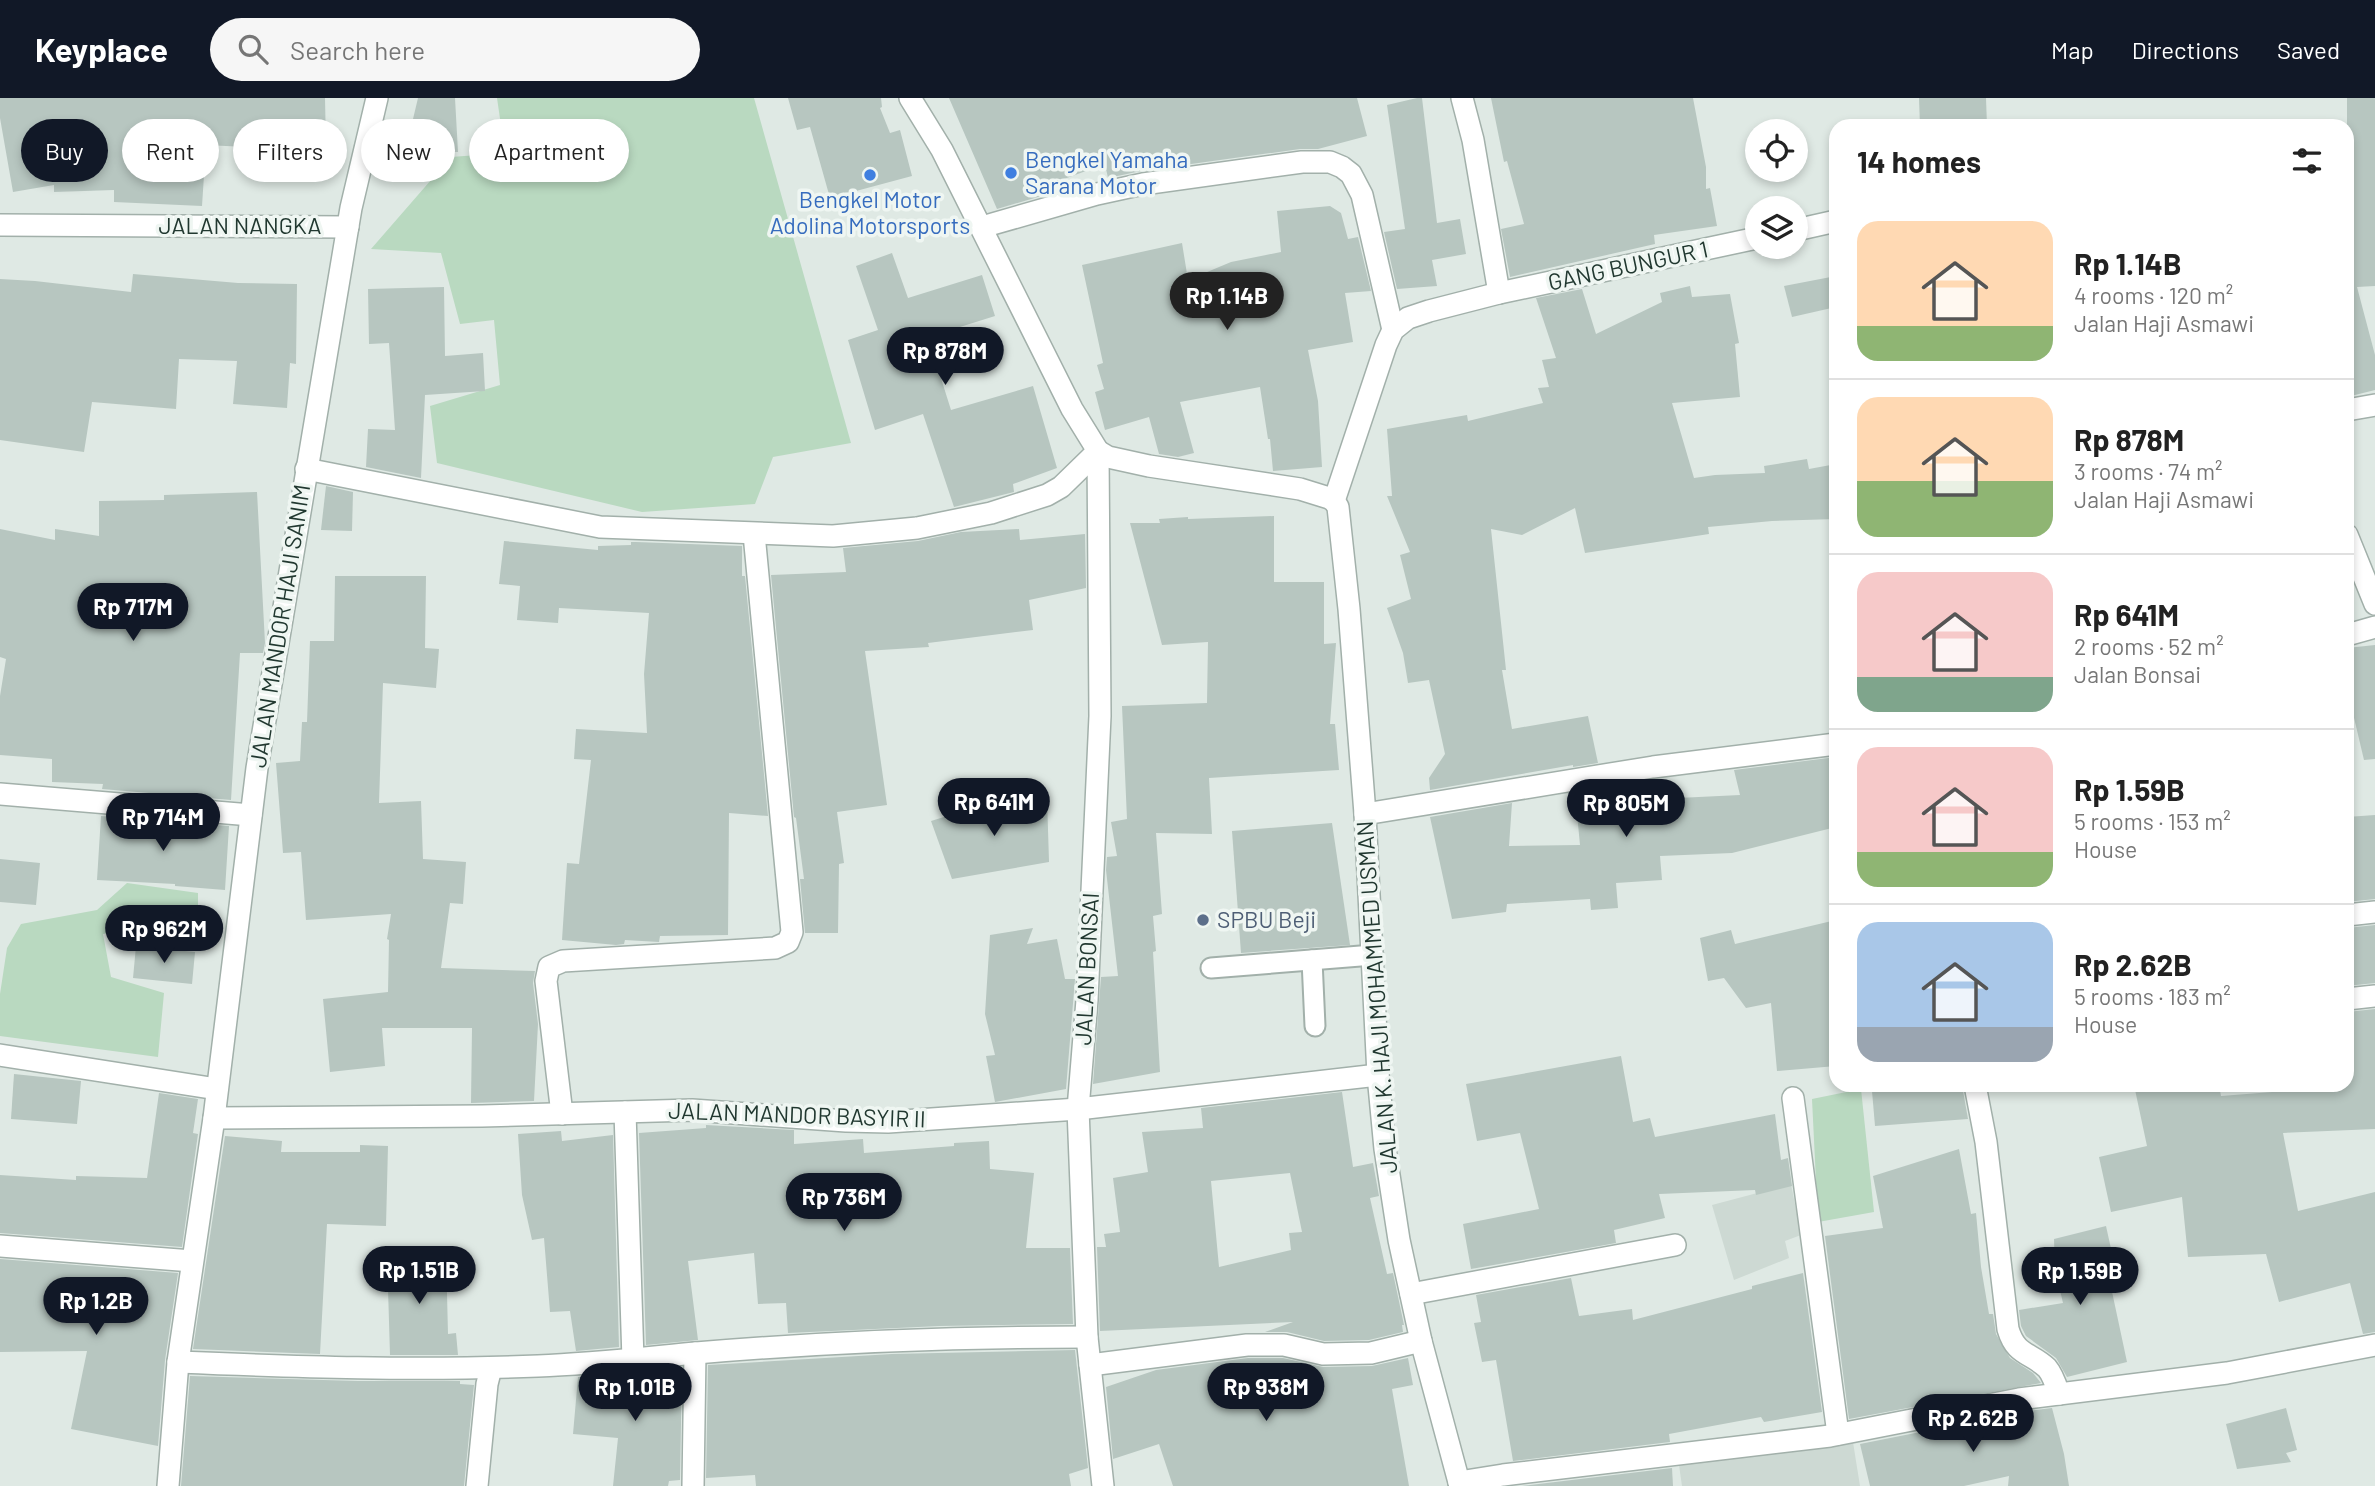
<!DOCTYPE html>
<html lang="en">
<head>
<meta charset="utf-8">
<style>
  body { margin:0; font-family:Barlow,sans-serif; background:#f6f6f6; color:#222; height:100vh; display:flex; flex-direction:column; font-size:26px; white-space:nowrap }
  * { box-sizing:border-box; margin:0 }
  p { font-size:23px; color:#767676 }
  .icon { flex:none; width:38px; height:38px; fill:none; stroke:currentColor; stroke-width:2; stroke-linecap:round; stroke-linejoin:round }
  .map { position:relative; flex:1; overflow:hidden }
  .panel { position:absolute; left:1829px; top:21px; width:525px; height:973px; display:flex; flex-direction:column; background:#fff; border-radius:21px; box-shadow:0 4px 10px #0003 }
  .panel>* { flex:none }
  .banner { position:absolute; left:21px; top:21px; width:665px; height:63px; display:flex; gap:14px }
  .tools { position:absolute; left:1745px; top:21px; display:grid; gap:14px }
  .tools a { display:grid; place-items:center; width:63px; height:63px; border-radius:50%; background:#fff; box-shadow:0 4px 10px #0003; font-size:35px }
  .price { position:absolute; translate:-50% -60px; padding:0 16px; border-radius:24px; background:#111827; color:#fff; font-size:23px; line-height:46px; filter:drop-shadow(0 2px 4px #0008) }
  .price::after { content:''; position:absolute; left:50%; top:42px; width:21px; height:16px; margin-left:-10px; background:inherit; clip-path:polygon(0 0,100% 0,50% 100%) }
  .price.selected { background:#222; color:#fff }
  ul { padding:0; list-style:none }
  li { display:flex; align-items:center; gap:21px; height:175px; padding:0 28px }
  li+li { border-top:2px solid #e0e0e0 }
  li span { display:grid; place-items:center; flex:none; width:196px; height:140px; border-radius:21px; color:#555 }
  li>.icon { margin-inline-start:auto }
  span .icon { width:84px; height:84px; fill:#fffc; stroke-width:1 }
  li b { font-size:30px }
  h2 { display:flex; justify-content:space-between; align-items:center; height:84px; padding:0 28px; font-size:30px }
  .chip { padding:0 24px; border-radius:32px; background:#fff; box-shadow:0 4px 10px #0003; font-size:24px; line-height:63px }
  .chip.selected { background:#111827; color:#fff }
  header { display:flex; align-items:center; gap:42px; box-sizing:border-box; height:98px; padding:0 35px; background:#111827; color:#fff }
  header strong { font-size:33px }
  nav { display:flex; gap:38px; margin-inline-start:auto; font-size:24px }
  .search { width:490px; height:63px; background:#f6f6f6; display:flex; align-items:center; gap:18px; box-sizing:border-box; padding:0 24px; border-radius:38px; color:#767676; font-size:26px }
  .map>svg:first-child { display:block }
  .built { fill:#cdd9d3 }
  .green { fill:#b9d9c0 }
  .building { fill:#b7c6c0; fill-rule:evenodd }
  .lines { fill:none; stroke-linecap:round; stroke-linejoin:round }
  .service-casing { stroke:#a2b0aa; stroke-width:23 }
  .minor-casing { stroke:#a2b0aa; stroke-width:24 }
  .tertiary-casing { stroke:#a2b0aa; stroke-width:24 }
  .service { stroke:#fff; stroke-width:19 }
  .minor { stroke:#fff; stroke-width:21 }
  .tertiary { stroke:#fff; stroke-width:21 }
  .shop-dot { fill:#3f7fe0; stroke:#eff6f2; stroke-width:2.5 }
  .service-dot { fill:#5c6f8a; stroke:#eff6f2; stroke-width:2.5 }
  .labels { text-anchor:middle; stroke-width:7; stroke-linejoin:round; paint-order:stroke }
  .shop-label { font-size:23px; fill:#366cbe; stroke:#eff6f2; text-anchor:start }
  .street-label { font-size:23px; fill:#213830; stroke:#eff6f2 }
  .service-label { font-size:23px; fill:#4e5e75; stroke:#eff6f2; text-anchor:start }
</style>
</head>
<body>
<header>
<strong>Keyplace</strong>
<div class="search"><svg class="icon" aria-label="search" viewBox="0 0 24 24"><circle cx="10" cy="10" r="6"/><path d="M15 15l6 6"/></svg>Search here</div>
<nav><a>Map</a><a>Directions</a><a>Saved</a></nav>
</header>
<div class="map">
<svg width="2375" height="1388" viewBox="0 0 2375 1388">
  <rect width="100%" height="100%" fill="#dfe9e4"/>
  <g class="built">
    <path d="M1791,1086L1801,1137L1785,1143L1789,1160L1734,1182L1712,1107Z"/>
    <path d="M1852,1338L1860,1388H1682L1678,1360Z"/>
  </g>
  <g class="green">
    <path d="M497,0H754L851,345L773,359L755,406L642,414L437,365L430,308L500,287L494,222L460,226L441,155L371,151L451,59L505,55Z"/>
    <path d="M127,785L198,795V822L103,836L111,879L164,895L158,959L0,938V896L7,850L21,826L97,812Z"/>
    <path d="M1861,991L1874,1114L1818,1124L1812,1001Z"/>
  </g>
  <g class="building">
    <path d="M0,0H325L326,48L285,51L206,47L202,108L114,104V92L54,94V87L13,94L0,20Z"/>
    <path d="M418,0H455L458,54L404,52L390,29L413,21Z"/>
    <path d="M788,0H881L882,9L880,10L890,35L900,32L912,78L830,100L810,29L797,32Z"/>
    <path d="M949,0H1357L1367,38L1318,51H1300L1141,73L1108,80L1105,66L1045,88L1048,96L997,111Z"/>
    <path d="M1417,0H1422L1437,125L1460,121L1466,156L1432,162L1437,188L1397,191L1384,134L1405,131L1387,7Z"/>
    <path d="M1491,0H1693L1706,69V91L1710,90L1717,128L1654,137L1655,146L1510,179L1501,131L1524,126L1507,63L1504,64Z"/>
    <path d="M1919,0H1986L1987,28H1920Z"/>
    <path d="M2347,0H2375V188L2357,189L2375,257V292L2347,299V188L2352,187L2347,103Z"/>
    <path d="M1330,108L1341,115L1348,141L1358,139L1371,193L1345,195L1353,244L1308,252L1318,303L1322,369L1273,373L1270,341H1268L1260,289L1180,304L1194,355L1178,359L1159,356L1149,319L1105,332L1095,294L1104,291L1097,267L1103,265L1082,167L1182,145L1188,182L1231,164L1281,154L1277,113Z"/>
    <path d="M892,155L908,200L982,177L995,218L928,239L951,312L1033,288L1057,370L1013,386L1014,394L954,409L923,316L875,332L848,242L878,232L856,168Z"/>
    <path d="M133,176L238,185L297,186L296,266L290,265L287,310L233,306L237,263L179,261L176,311L92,304L84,354L0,342V181L35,183L131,194Z"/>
    <path d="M1836,178V209L1792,219L1784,188Z"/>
    <path d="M1690,188L1692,199L1730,196L1739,245L1735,246L1740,299L1672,305L1694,380L1715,377L1765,375L1764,368L1807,361L1809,371L1836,366V421L1772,423L1708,429L1709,436L1585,455L1575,410L1522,437L1491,431L1504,553L1506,572H1502L1512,631L1588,618L1598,665L1573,669V667L1430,692L1429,680L1445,656L1429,582L1408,585L1403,555L1387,510L1411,501L1400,457L1410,454L1387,398H1392L1387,331L1467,317L1468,323L1543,305L1538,290L1549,289L1542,262L1556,260L1536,200L1582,191L1596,236L1662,204L1660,195Z"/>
    <path d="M444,189L445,258L483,255L485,293L425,297L421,380L366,369L368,331L395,332L389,245L369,246L368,191Z"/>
    <path d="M326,388L353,394L352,433L321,432Z"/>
    <path d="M257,394L265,545L263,555H240L231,702L102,691L103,686L52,684V661L0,657V598L6,561L0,559V431L55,442V431L99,438V403L164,402V397Z"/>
    <path d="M1274,418V484H1324V546L1336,545L1330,626H1335L1339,672L1209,680L1212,736L1156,735L1162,816L1153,818L1156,853L1153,854L1160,974L1093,986L1101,879L1118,878L1106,772L1107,759L1117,758L1111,724L1127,721L1122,608L1207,605L1208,544L1162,547L1130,425H1160L1159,421L1188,419V421Z"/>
    <path d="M1019,431L1020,442L1085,436L1086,490L1029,502L1033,532L928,545L929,549L865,553L887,707L837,714L844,765L839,766L838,835H805L800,781H804L796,720L794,719L771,477L846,474L843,450L918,443L961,434Z"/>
    <path d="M504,443L598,452V448L631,447V444H636L742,448V478H745L768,718L729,715L728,837L660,838L659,844L625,842L624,846L616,847L562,842L567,765L579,766L591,662L574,661L576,631L647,635L644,576L649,515L559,510L558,525L517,522L520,488L499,486Z"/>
    <path d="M335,478H426L425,550L439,551L436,590L383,585L379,705L421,703L423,761L466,764L463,806L450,805L441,870L535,873L533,885L538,926L534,1003L471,1005L472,930H382L385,968L330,974L323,901L388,894L389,842L387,841L391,816L306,822L301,754L283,755L276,665L300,663L302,624H307L310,543H334Z"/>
    <path d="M2375,547V661L2364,662L2347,590V550Z"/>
    <path d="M1836,659V729L1732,755L1660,758L1662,782L1616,785L1618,810L1591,812L1590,801L1507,806L1506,814L1452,821L1430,719L1512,705L1509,748L1580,747L1575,695L1603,690L1605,702L1616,701V703L1740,697L1734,672Z"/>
    <path d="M1047,700L1049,764L952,781L931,723L973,710Z"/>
    <path d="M2375,717V801L2347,804V719Z"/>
    <path d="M101,718L229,728L225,792L175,788V786L97,782Z"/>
    <path d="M1332,725L1350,847L1241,855L1232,733Z"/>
    <path d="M0,761L40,765L36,807L0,804Z"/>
    <path d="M1836,822V968L1777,973L1771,905L1746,910L1724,880L1708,883L1700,840L1731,832L1735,846Z"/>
    <path d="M2375,827V885L2347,888V830Z"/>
    <path d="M1033,830L1027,846L1057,841L1065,881H1075L1066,991L995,1004L986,958L995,957L985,916L990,837Z"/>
    <path d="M136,848L195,854L192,886L133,880Z"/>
    <path d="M2375,911V1031L2283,1035L2298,1113L2375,1094V1234L2363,1236L2350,1185L2279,1204L2266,1156L2188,1159L2182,1099L2111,1114L2099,1059L2147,1048L2134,987H2219L2221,998L2347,988V914Z"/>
    <path d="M1621,958L1633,1024L1650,1020L1655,1039L1775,1016L1781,1062L1788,1060L1792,1088L1756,1097L1755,1092L1659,1096L1665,1120L1614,1132L1616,1145L1471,1171L1463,1126L1539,1111L1520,1035L1477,1043L1466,986Z"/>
    <path d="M14,976L81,983L77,1026L11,1021Z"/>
    <path d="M1962,987L1968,1021L1875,1028L1872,993Z"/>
    <path d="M1342,994L1353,1069L1373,1065L1379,1098L1370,1100L1387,1176L1393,1175L1404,1227H1402L1403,1234L1369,1242L1324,1243L1287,1234H1265L1293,1224L1100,1233L1097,1149H1106L1104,1136L1120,1134L1113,1080L1148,1074L1142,1034L1203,1030L1201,1010ZM1290,1075L1302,1134L1289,1135L1291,1152L1219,1169L1211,1083Z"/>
    <path d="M159,995L198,1001L193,1035L198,1036L182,1149L0,1135V1077L76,1082V1078L147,1080Z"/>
    <path d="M706,1027L794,1032V1046L863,1041L864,1055L954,1048V1045L989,1043L990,1071L1034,1075L1026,1150H1070L1073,1226L940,1228L788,1235L786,1205L758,1206L754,1155L688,1163L698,1242L646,1247L639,1035L706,1030Z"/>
    <path d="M561,1033L562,1043L613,1037L619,1249L576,1253L570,1213L550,1214L544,1140L532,1142L522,1097L518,1036Z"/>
    <path d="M225,1038L282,1043L281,1054H360V1047L388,1048L386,1128L327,1126L320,1256L193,1251Z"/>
    <path d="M1959,1051L1971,1116L1976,1115L1981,1169L1989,1216H1993L1996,1236L2010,1260L2033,1275L2041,1285L1849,1321L1825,1138L1883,1130L1873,1078Z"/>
    <path d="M2106,1128L2119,1187L2111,1189L2127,1264L2067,1279L2056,1260L2026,1238L2021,1228L2019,1212L2063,1205L2055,1171L2054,1141Z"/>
    <path d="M446,1155L448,1236L456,1235L458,1257H390L387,1157Z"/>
    <path d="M0,1161L178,1175L165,1262L158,1348L71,1331L87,1253L0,1254Z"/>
    <path d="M1803,1175L1822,1314L1764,1324L1761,1319L1669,1336L1670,1344L1513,1363L1496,1262L1482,1264L1474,1225L1481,1224L1476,1197L1571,1180L1579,1218L1632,1211L1633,1222L1752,1191V1188Z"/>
    <path d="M1075,1252L1088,1370L1069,1376L1071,1388H756L755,1377L706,1380L708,1267L892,1256Z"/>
    <path d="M1248,1260H1283L1323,1269L1372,1268L1408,1260L1413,1287L1392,1291L1409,1388H1173L1159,1346L1113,1361L1106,1289L1156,1272Z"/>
    <path d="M682,1270L680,1382L669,1383L668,1388H613L618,1340L573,1336L578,1279Z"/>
    <path d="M190,1278L358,1283H460V1286L474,1287L464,1388H181Z"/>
    <path d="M2052,1310L2064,1356L2069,1388H2008L2009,1378L1964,1388H1870L1860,1346L2021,1314Z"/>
    <path d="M2286,1310L2297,1352L2286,1355L2291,1364L2237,1371L2226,1326Z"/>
    <path d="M1672,1370L1673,1388H1522Z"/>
  </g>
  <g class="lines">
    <g class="service-casing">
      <g id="service">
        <path d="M1312,862L1315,928"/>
        <path d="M1211,870L1373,857"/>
      </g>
    </g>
    <g class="minor-casing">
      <g id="minor">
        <path d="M1462,0L1473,42L1499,195"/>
        <path d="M0,127L348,129"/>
        <path d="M982,129L1097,96L1143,86L1302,64H1330L1342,69L1351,76L1362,97L1393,232"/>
        <path d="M1796,132L1836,123"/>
        <path d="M2347,312L2375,307"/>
        <path d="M1098,353L1100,618L1087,902L1078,1011L1087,1239L1103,1388"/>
        <path d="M306,371L600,429L833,438L917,430L991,415L1047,397L1061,389L1098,353"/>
        <path d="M1334,403L1386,247L1393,232L1408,220L1429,213L1499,195L1757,140"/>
        <path d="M2347,437L2375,506"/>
        <path d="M2347,537L2375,529"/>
        <path d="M0,696L251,717"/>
        <path d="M1365,716L1653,669L1836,646"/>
        <path d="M2347,817L2375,814"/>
        <path d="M2347,901L2375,898"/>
        <path d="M0,957L217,991"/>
        <path d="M1975,987L1986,1044L2008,1231C2016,1258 2030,1254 2047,1270C2053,1277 2056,1287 2059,1296"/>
        <path d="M1793,1000L1838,1336"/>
        <path d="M625,1014L633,1262"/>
        <path d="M562,1016L546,883L549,869L563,863L775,850L788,844L792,834L754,436"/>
        <path d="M214,1020L482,1018L692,1012L846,1023L888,1024L1078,1011L1378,977"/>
        <path d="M0,1148L192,1163"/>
        <path d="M1411,1196L1675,1147"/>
        <path d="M178,1264C298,1269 418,1273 538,1268C591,1266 643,1260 696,1255C826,1244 957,1239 1087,1239"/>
        <path d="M1090,1267L1247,1247H1284L1323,1256L1371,1255L1421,1243"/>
        <path d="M1459,1384L1503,1377L1830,1338L2019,1301L2227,1275L2375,1247"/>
        <path d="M168,1388L178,1264L214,1020L257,670L351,110L377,0"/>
        <path d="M477,1388L487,1286L491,1270"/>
        <path d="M693,1388L695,1255"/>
      </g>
    </g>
    <g class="tertiary-casing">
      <path id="tertiary" d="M910,0L942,52L1072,311L1098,353L1108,359L1149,368L1300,391L1329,400L1334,403L1338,409L1349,511L1365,716L1378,977L1385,1051L1399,1142L1421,1243L1460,1388"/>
    </g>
    <use href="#service" class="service"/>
    <use href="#minor" class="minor"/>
    <use href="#tertiary" class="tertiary"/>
  </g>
  <g class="shop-dot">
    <circle cx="1011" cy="75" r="7"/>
    <circle cx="870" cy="77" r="7"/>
  </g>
  <circle class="service-dot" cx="1203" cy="822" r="7"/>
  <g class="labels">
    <g class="shop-label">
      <text x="1025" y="70">Bengkel Yamaha<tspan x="1025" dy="26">Sarana Motor</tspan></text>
      <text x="870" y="110" text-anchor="middle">Bengkel Motor<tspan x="870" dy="26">Adolina Motorsports</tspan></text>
    </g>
    <g class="street-label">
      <text x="240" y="136">JALAN NANGKA</text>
      <text transform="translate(1628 168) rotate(-12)" y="8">GANG BUNGUR 1</text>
      <text transform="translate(280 528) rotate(-81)" y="8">JALAN MANDOR HAJI SANIM</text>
      <text transform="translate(1087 871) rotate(-87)" y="8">JALAN BONSAI</text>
      <text transform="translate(1377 899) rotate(-94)" y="8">JALAN K. HAJI MOHAMMED USMAN</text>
      <text transform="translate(797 1017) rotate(2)" y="8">JALAN MANDOR BASYIR II</text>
    </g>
    <g class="service-label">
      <text x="1217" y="830">SPBU Beji</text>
    </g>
  </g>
</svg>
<div class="tools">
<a><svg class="icon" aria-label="locate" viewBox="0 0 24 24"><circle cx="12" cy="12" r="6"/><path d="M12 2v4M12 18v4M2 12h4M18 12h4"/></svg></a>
<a><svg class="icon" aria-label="layers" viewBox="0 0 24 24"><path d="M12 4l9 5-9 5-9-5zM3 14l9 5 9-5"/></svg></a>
</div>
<b class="price selected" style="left:1227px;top:234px">Rp 1.14B</b>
<b class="price" style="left:945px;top:289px">Rp 878M</b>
<b class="price" style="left:133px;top:545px">Rp 717M</b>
<b class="price" style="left:994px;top:740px">Rp 641M</b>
<b class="price" style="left:1626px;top:741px">Rp 805M</b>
<b class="price" style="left:163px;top:755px">Rp 714M</b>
<b class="price" style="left:164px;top:867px">Rp 962M</b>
<b class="price" style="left:844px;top:1135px">Rp 736M</b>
<b class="price" style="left:419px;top:1208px">Rp 1.51B</b>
<b class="price" style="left:2080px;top:1209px">Rp 1.59B</b>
<b class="price" style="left:96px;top:1239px">Rp 1.2B</b>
<b class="price" style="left:635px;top:1325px">Rp 1.01B</b>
<b class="price" style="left:1266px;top:1325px">Rp 938M</b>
<b class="price" style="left:1973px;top:1356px">Rp 2.62B</b>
<div class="banner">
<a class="chip selected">Buy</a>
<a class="chip">Rent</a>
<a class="chip">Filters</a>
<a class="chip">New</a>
<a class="chip">Apartment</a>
</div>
<section class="panel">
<h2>14 homes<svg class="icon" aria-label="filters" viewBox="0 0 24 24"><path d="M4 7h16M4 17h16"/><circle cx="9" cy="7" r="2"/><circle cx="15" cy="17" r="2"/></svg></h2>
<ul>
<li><span style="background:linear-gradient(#ffd9b3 75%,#8fb573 0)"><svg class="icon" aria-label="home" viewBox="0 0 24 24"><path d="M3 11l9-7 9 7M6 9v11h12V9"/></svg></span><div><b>Rp 1.14B</b><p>4 rooms · 120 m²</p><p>Jalan Haji Asmawi</p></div></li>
<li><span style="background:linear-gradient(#ffd9b3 60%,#8fb573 0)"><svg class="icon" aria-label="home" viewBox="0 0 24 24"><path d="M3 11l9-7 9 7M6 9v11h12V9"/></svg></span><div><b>Rp 878M</b><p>3 rooms · 74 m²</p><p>Jalan Haji Asmawi</p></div></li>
<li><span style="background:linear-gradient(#f6c9c9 75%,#7fa58c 0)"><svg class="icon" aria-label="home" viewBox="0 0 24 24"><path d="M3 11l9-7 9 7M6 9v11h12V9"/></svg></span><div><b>Rp 641M</b><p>2 rooms · 52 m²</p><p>Jalan Bonsai</p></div></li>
<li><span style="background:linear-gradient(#f6c9c9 75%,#8fb573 0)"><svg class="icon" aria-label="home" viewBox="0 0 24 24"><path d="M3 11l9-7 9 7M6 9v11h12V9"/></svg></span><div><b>Rp 1.59B</b><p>5 rooms · 153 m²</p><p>House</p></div></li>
<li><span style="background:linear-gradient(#a9c7e8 75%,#9aa5b1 0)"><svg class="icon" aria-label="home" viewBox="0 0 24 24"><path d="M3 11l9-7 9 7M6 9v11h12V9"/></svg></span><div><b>Rp 2.62B</b><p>5 rooms · 183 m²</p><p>House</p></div></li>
</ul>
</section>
</div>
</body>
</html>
